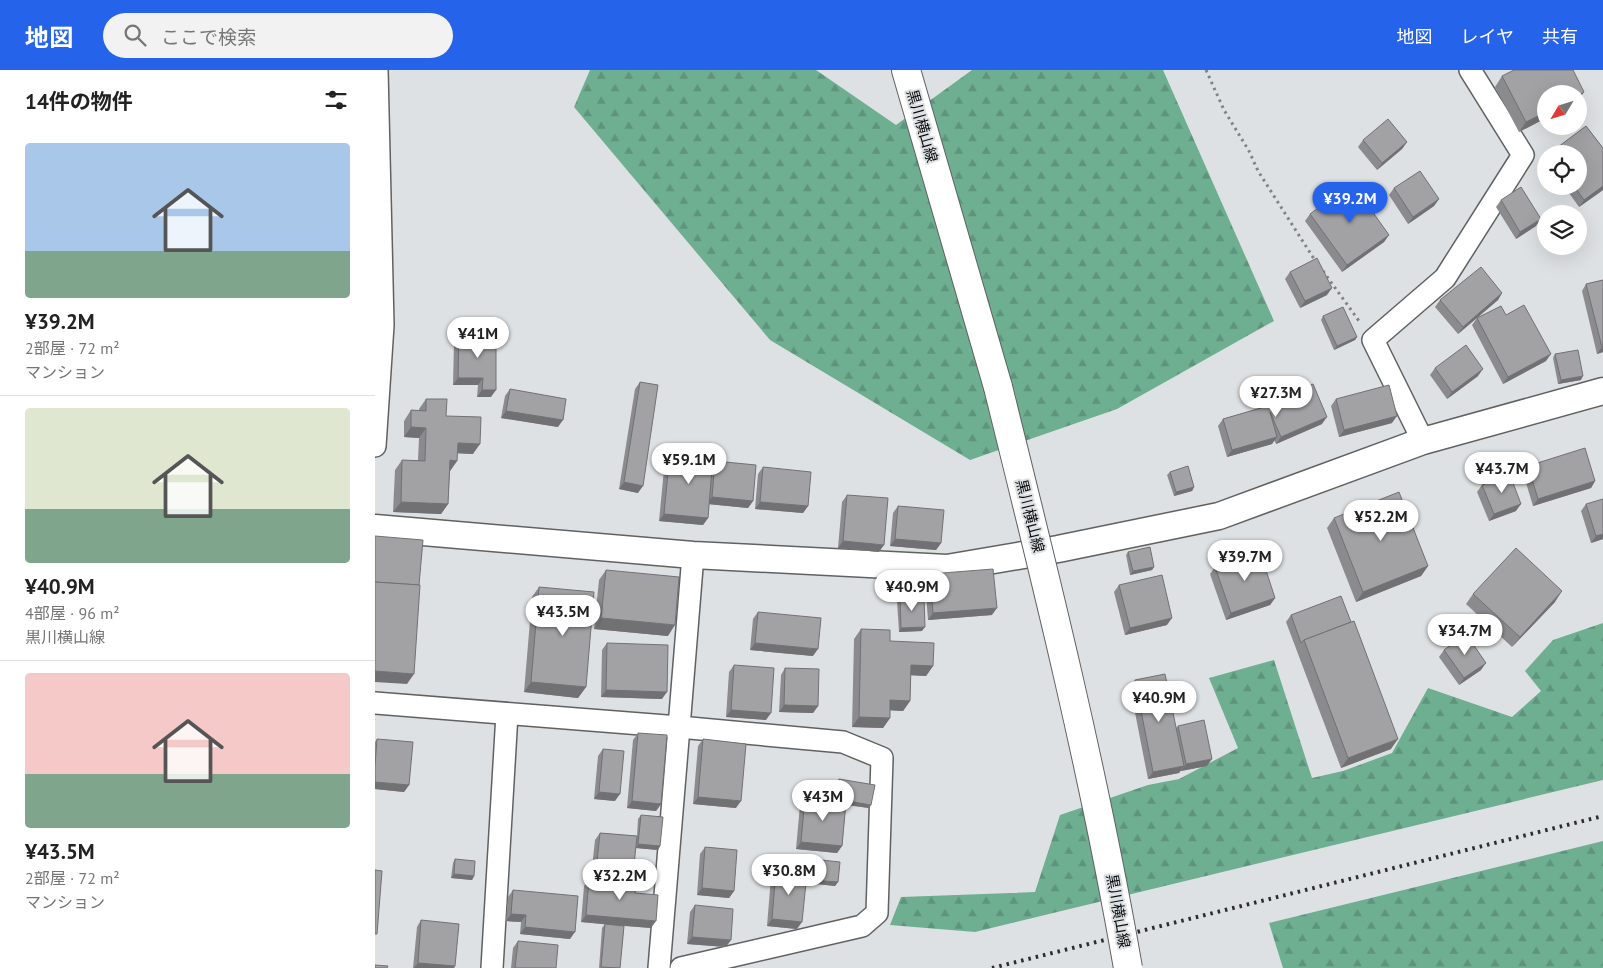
<!DOCTYPE html>
<html lang="ja">
<head>
<meta charset="utf-8">
<style>
  body { margin:0; font-family:"PT Sans","Noto Sans JP",sans-serif; background:#f2f2f2; color:#222; height:100vh; display:flex; flex-direction:column; font-size:19px; white-space:nowrap }
  * { box-sizing:border-box; margin:0 }
  p { font-size:16px; color:#767676 }
  .icon { flex:none; width:28px; height:28px; fill:none; stroke:currentColor; stroke-width:2; stroke-linecap:round; stroke-linejoin:round }
  .map { position:relative; flex:1; overflow:hidden }
  .panel { display:flex; flex-direction:column; background:#fff; width:375px }
  .panel>* { flex:none }
  .needle { width:32px; rotate:232deg }
  .tools { position:absolute; left:1162px; top:15px; display:grid; gap:10px }
  .tools a { display:grid; place-items:center; width:50px; height:50px; border-radius:50%; background:#fff; box-shadow:0 5px 20px #0002; font-size:25px }
  .price { position:absolute; translate:-50% -42px; padding:0 11px; border-radius:18px; background:#fff; color:#222; font-size:16px; line-height:32px; filter:drop-shadow(0 1px 2px #0008) }
  .price::after { content:''; position:absolute; left:50%; top:30px; width:15px; height:11px; margin-left:-8px; background:inherit; clip-path:polygon(0 0,100% 0,50% 100%) }
  .price.selected { background:#2563eb; color:#fff }
  ul { padding:0; list-style:none }
  li { display:grid; align-content:center; gap:10px; height:265px; padding:0 25px }
  li+li { border-top:1px solid #e0e0e0 }
  li span { display:grid; place-items:center; height:155px; border-radius:5px; color:#555 }
  li>.icon { margin-inline-start:auto }
  span .icon { width:90px; height:90px; fill:#fffc; stroke-width:1 }
  li b { font-size:21px }
  h2 { display:flex; justify-content:space-between; align-items:center; height:60px; padding:0 25px; font-size:21px }
  header { display:flex; align-items:center; gap:30px; box-sizing:border-box; height:70px; padding:0 25px; background:#2563eb; color:#fff }
  header strong { font-size:24px }
  nav { display:flex; gap:28px; margin-inline-start:auto; font-size:18px }
  .search { width:350px; height:45px; background:#f2f2f2; display:flex; align-items:center; gap:12px; box-sizing:border-box; padding:0 18px; border-radius:28px; color:#767676; font-size:19px }
  main { display:flex; flex:1; min-height:0 }
  .map>svg:first-child { display:block }
  .forest { fill:url(#forest-firs) }
  .lines { fill:none; stroke-linecap:round; stroke-linejoin:round }
  .minor-casing { stroke:#5f6163; stroke-width:24 }
  .tertiary-casing { stroke:#5f6163; stroke-width:29 }
  .secondary-casing { stroke:#5f6163; stroke-width:30 }
  .path { stroke:#808283; stroke-width:3; stroke-dasharray:2.5 4; stroke-linecap:butt }
  .minor { stroke:#fff; stroke-width:21 }
  .tertiary { stroke:#fff; stroke-width:26 }
  .secondary { stroke:#fff; stroke-width:28 }
  .rail { stroke:#2b2c2d; stroke-width:4; stroke-dasharray:2.5 5; stroke-linecap:butt }
  .secondary-bridge-casing { stroke:#5f6163; stroke-width:30; stroke-linecap:butt }
  .secondary-bridge { stroke:#fff; stroke-width:28 }
  .wall { fill:#8b8b8e }
  .shaded-wall { fill:#717174 }
  .building { fill:#a2a2a5; stroke:#717174 }
  .labels { text-anchor:middle; stroke-width:4; stroke-linejoin:round; paint-order:stroke }
  .street-label { font-size:15px; fill:#0a0b0c; stroke:#dee1e3 }
</style>
</head>
<body>
<header>
<strong>地図</strong>
<div class="search"><svg class="icon" aria-label="search" viewBox="0 0 24 24"><circle cx="10" cy="10" r="6"/><path d="M15 15l6 6"/></svg>ここで検索</div>
<nav><a>地図</a><a>レイヤ</a><a>共有</a></nav>
</header>
<main>
<section class="panel">
<h2>14件の物件<svg class="icon" aria-label="filters" viewBox="0 0 24 24"><path d="M4 7h16M4 17h16"/><circle cx="9" cy="7" r="2"/><circle cx="15" cy="17" r="2"/></svg></h2>
<ul>
<li><span style="background:linear-gradient(#a9c7e8 70%,#7fa58c 0)"><svg class="icon" aria-label="home" viewBox="0 0 24 24"><path d="M3 11l9-7 9 7M6 9v11h12V9"/></svg></span><div><b>¥39.2M</b><p>2部屋 · 72 m²</p><p>マンション</p></div></li>
<li><span style="background:linear-gradient(#dfe7d0 65%,#7fa58c 0)"><svg class="icon" aria-label="home" viewBox="0 0 24 24"><path d="M3 11l9-7 9 7M6 9v11h12V9"/></svg></span><div><b>¥40.9M</b><p>4部屋 · 96 m²</p><p>黒川横山線</p></div></li>
<li><span style="background:linear-gradient(#f6c9c9 65%,#7fa58c 0)"><svg class="icon" aria-label="home" viewBox="0 0 24 24"><path d="M3 11l9-7 9 7M6 9v11h12V9"/></svg></span><div><b>¥43.5M</b><p>2部屋 · 72 m²</p><p>マンション</p></div></li>
</ul>
</section>
<div class="map">
<svg width="1228" height="898" viewBox="0 0 1228 898">
  <defs>
    <pattern id="forest-firs" width="22" height="20" patternUnits="userSpaceOnUse" patternTransform="scale(1.25)"><rect width="22" height="20" fill="#6eae91"/><path d="M5 1l3.5 6h-7zM16 11l3.5 6h-7z" fill="#5e947c"/></pattern>
  </defs>
  <rect width="100%" height="100%" fill="#dee1e3"/>
  <g class="forest">
    <path d="M215,0H441L521,55L597,0H788L899,251L742,339L595,390L395,270L199,37Z"/>
    <path d="M1228,553V710L600,862L515,855L526,827L660,822L685,745L773,715L804,709L863,678L834,608L899,590L937,708L968,701L1017,683L1053,618L1137,647L1166,621L1150,601L1178,570Z"/>
    <path d="M1228,771V898H908L894,853Z"/>
  </g>
  <g class="lines">
    <g class="minor-casing">
      <g id="minor">
        <path d="M1048,371L998,270L1070,208L1148,85L1095,0"/>
        <path d="M0,376L8,255L2,0"/>
        <path d="M0,633L304,657L318,485"/>
        <path d="M117,898L132,644"/>
        <path d="M284,898L304,657L468,672L507,688L502,843L487,856L306,898"/>
      </g>
    </g>
    <g class="tertiary-casing">
      <path id="tertiary" d="M0,458L318,485L572,498L683,479L844,446L1048,371L1228,321"/>
    </g>
    <g class="secondary-casing">
      <path id="secondary" d="M531,0L623,317"/>
    </g>
    <g class="path">
      <path d="M831,0L849,40L874,81L883,101L941,192"/>
      <path d="M948,201L984,251"/>
    </g>
    <use href="#minor" class="minor"/>
    <use href="#tertiary" class="tertiary"/>
    <use href="#secondary" class="secondary"/>
    <path class="rail" d="M617,898L1228,746"/>
    <g class="secondary-bridge-casing">
      <path id="secondary-bridge" d="M623,317C671,510 719,703 753,898"/>
    </g>
    <use href="#secondary-bridge" class="secondary-bridge"/>
  </g>
  <g class="wall">
    <path d="M1127,6L1171,24V48L1144,62L1120,17Z"/>
    <path d="M1211,56L1228,78V120L1204,137L1189,116H1204V84H1174Z"/>
    <path d="M988,70L1032,72L1027,79L1002,100L983,77Z"/>
    <path d="M1019,118L1064,129L1059,136L1033,154L1014,125Z"/>
    <path d="M1126,130L1161,156L1141,169L1121,137Z"/>
    <path d="M935,144L1014,165L1009,172L967,202L930,151Z"/>
    <path d="M915,202L952,225L925,238L910,209Z"/>
    <path d="M1228,210V282L1222,284L1207,221L1211,214Z"/>
    <path d="M1127,223L1123,230L1083,264L1060,237L1065,230Z"/>
    <path d="M948,246L982,267L980,270L959,280L946,250Z"/>
    <path d="M1102,248L1171,291L1128,314L1097,255Z"/>
    <path d="M84,265H121L116,327H102L103,315H78L79,272Z"/>
    <path d="M1180,284L1206,310L1183,314L1178,288Z"/>
    <path d="M1060,298L1103,306L1072,329L1055,305Z"/>
    <path d="M265,312L263,423L244,419L260,319Z"/>
    <path d="M135,319L183,357L126,348L130,326Z"/>
    <path d="M51,329L71,346L98,384L82,383V391L75,401L73,434L66,444L18,442L20,400L27,390H43L44,368L29,367V351L36,340L44,341V339Z"/>
    <path d="M961,329L1017,353L964,367L956,336Z"/>
    <path d="M892,334L947,354L901,374L899,370L897,374L852,387L843,356L848,349L889,337Z"/>
    <path d="M295,382L337,395L340,391L378,431L373,438L334,434L333,448L328,455L284,451L290,389Z"/>
    <path d="M1153,396L1220,411L1216,418L1158,436L1148,403Z"/>
    <path d="M388,397L433,436L428,443L380,439L383,404Z"/>
    <path d="M795,402L819,417L817,421L799,426L792,405Z"/>
    <path d="M1107,415L1141,441L1114,451L1102,422Z"/>
    <path d="M472,425L504,482L463,478L467,432Z"/>
    <path d="M1211,434L1228,469L1216,473L1206,441Z"/>
    <path d="M523,436L566,473L561,480L515,476L518,443Z"/>
    <path d="M959,448L1053,496L1046,506L981,532L952,458Z"/>
    <path d="M753,482L779,497L777,500L755,505L751,485Z"/>
    <path d="M840,497L900,528L895,535L851,550L835,504Z"/>
    <path d="M231,500L293,566L219,559L224,510Z"/>
    <path d="M555,504L617,545L553,550L550,511Z"/>
    <path d="M744,515L792,555L750,565L739,522Z"/>
    <path d="M164,517L211,617L203,628L149,622L157,527Z"/>
    <path d="M1098,524L1180,532L1137,577L1091,534Z"/>
    <path d="M525,527L547,561L524,562L522,531Z"/>
    <path d="M383,542L438,586L375,580L378,549Z"/>
    <path d="M916,545L1016,679L966,698L911,552Z"/>
    <path d="M486,559L515,571L558,596L551,606L536,605L535,631L528,641L515,640V648L508,658L477,657L479,569Z"/>
    <path d="M232,573L287,629L226,627L227,580Z"/>
    <path d="M1069,580L1106,600L1084,615L1064,587Z"/>
    <path d="M359,595L391,650L351,647L354,602Z"/>
    <path d="M410,598L443,636L438,643L404,642L406,605Z"/>
    <path d="M760,610L801,658L803,656L832,696L806,701V700L804,703L773,709L755,617Z"/>
    <path d="M263,663L286,734L281,741L252,738L258,670Z"/>
    <path d="M2,669L34,715L29,722L0,719V672Z"/>
    <path d="M328,669L361,738L318,734L323,676Z"/>
    <path d="M228,679L240,731L219,729L223,686Z"/>
    <path d="M464,709L494,738L471,735L467,776L462,783L421,779L425,735L430,728L459,731L462,713Z"/>
    <path d="M266,745L285,776L283,780L261,778L255,802L217,798L220,770L225,763L262,766L263,749Z"/>
    <path d="M330,777L359,821L354,828L322,825L325,784Z"/>
    <path d="M80,789L99,806L97,810L76,808L78,793Z"/>
    <path d="M437,789L463,812L460,816L433,813L434,793Z"/>
    <path d="M401,800L422,859L392,856L396,807Z"/>
    <path d="M214,809L260,823L276,858L249,856L245,898H224L227,858L230,854L246,856L206,852L209,816Z"/>
    <path d="M138,820L195,869L145,864L146,852L131,851L133,827Z"/>
    <path d="M320,835L351,877L312,874L315,842Z"/>
    <path d="M46,850L80,896L79,898H38L42,857Z"/>
    <path d="M143,871L181,898H136L138,878Z"/>
  </g>
  <g class="shaded-wall">
    <path d="M1209,22L1204,30V25Z"/>
    <path d="M1171,42V48L1144,62L1151,52Z"/>
    <path d="M1032,72L1027,79L1002,100L1007,93Z"/>
    <path d="M1228,116V120L1204,137L1209,130Z"/>
    <path d="M1064,129L1059,136L1033,154L1038,147Z"/>
    <path d="M1166,149L1161,156L1141,169L1145,162Z"/>
    <path d="M1014,165L1009,172L967,202L972,195Z"/>
    <path d="M957,218L952,225L925,238L930,231Z"/>
    <path d="M1127,223L1123,230L1083,264L1088,257Z"/>
    <path d="M982,267L980,270L959,280L962,276Z"/>
    <path d="M1228,276V282L1222,284L1227,277Z"/>
    <path d="M1176,284L1171,291L1128,314L1133,307Z"/>
    <path d="M1108,299L1103,306L1072,329L1077,322Z"/>
    <path d="M1208,306L1206,310L1183,314L1186,310Z"/>
    <path d="M83,308H108L103,315H78Z"/>
    <path d="M107,320H121L116,327H102Z"/>
    <path d="M131,341L188,350L183,357L126,348Z"/>
    <path d="M1022,346L1017,353L964,367L969,360Z"/>
    <path d="M952,347L947,354L901,374L906,367Z"/>
    <path d="M36,357L51,358L44,368L29,367Z"/>
    <path d="M902,367L897,374L852,387L857,380Z"/>
    <path d="M83,373L105,374L98,384L76,383Z"/>
    <path d="M75,390L82,391L75,401L68,400Z"/>
    <path d="M1220,411L1216,418L1158,436L1163,429Z"/>
    <path d="M249,412L268,416L263,423L244,419Z"/>
    <path d="M819,417L817,421L799,426L801,422Z"/>
    <path d="M337,427L378,431L373,438L332,434Z"/>
    <path d="M26,432L73,434L66,444L18,442Z"/>
    <path d="M385,432L433,436L428,443L380,439Z"/>
    <path d="M1146,434L1141,441L1114,451L1119,444Z"/>
    <path d="M289,444L333,448L328,455L284,451Z"/>
    <path d="M1228,464V469L1216,473L1221,466Z"/>
    <path d="M520,469L566,473L561,480L515,476Z"/>
    <path d="M468,471L509,475L504,482L463,478Z"/>
    <path d="M1053,496L1046,506L981,532L988,522Z"/>
    <path d="M779,497L777,500L755,505L758,501Z"/>
    <path d="M1187,521L1180,532L1137,577L1145,567Z"/>
    <path d="M900,528L895,535L851,550L856,543Z"/>
    <path d="M622,538L617,545L553,550L558,543Z"/>
    <path d="M226,548L300,555L293,566L219,559Z"/>
    <path d="M797,548L792,555L750,565L755,558Z"/>
    <path d="M550,557L547,561L524,562L526,558Z"/>
    <path d="M380,573L443,579L438,586L375,580Z"/>
    <path d="M1111,593L1106,600L1084,615L1089,608Z"/>
    <path d="M536,595L558,596L551,606L529,605Z"/>
    <path d="M0,601L39,604L32,614L0,612Z"/>
    <path d="M156,612L211,617L203,628L149,622Z"/>
    <path d="M231,620L292,622L287,629L226,627Z"/>
    <path d="M515,630L535,631L528,641L508,640Z"/>
    <path d="M409,635L443,636L438,643L404,642Z"/>
    <path d="M356,640L396,643L391,650L351,647Z"/>
    <path d="M484,647L515,648L508,658L477,657Z"/>
    <path d="M1023,669L1016,679L966,698L973,688Z"/>
    <path d="M837,689L832,696L806,701L811,694Z"/>
    <path d="M809,696L804,703L773,709L778,702Z"/>
    <path d="M0,712L34,715L29,722L0,719Z"/>
    <path d="M224,722L245,724L240,731L219,729Z"/>
    <path d="M323,727L366,731L361,738L318,734Z"/>
    <path d="M461,729L496,735L494,738L459,733Z"/>
    <path d="M257,731L286,734L281,741L252,738Z"/>
    <path d="M426,772L467,776L462,783L421,779Z"/>
    <path d="M263,774L285,776L283,780L261,778Z"/>
    <path d="M222,791L259,795L255,802L217,798Z"/>
    <path d="M79,804L99,806L97,810L76,808Z"/>
    <path d="M435,810L463,812L460,816L433,813Z"/>
    <path d="M327,818L359,821L354,828L322,825Z"/>
    <path d="M136,844L151,845L146,852L131,851Z"/>
    <path d="M211,845L281,851L276,858L206,852Z"/>
    <path d="M397,849L427,852L422,859L392,856Z"/>
    <path d="M150,857L200,862L195,869L145,864Z"/>
    <path d="M317,867L356,870L351,877L312,874Z"/>
    <path d="M43,893L80,896L79,898H39Z"/>
  </g>
  <g class="building">
    <path d="M1139,0H1198L1209,22L1204,25V24H1171V42L1151,52L1127,6Z"/>
    <path d="M1013,49L1032,72L1007,93L988,70Z"/>
    <path d="M1211,56L1228,78V116L1209,130L1199,116H1204V84H1175V83Z"/>
    <path d="M1045,101L1064,129L1038,147L1019,118Z"/>
    <path d="M977,113L1014,165L972,195L935,144Z"/>
    <path d="M1146,117L1166,149L1145,162L1126,130Z"/>
    <path d="M942,188L957,218L930,231L915,202Z"/>
    <path d="M1106,197L1127,223L1088,257L1065,230Z"/>
    <path d="M1228,210V276L1227,277L1211,214Z"/>
    <path d="M1149,235L1176,284L1133,307L1102,248L1126,236L1131,245Z"/>
    <path d="M968,237L982,267L962,276L948,246Z"/>
    <path d="M84,265H121V320H107L108,308H83Z"/>
    <path d="M1091,275L1108,299L1077,322L1060,298Z"/>
    <path d="M1203,280L1208,306L1186,310L1180,284Z"/>
    <path d="M265,312L283,315L268,416L249,412Z"/>
    <path d="M938,314L952,347L906,367L895,342L902,367L857,380L848,349L893,336L892,334Z"/>
    <path d="M1014,315L1022,346L969,360L961,329Z"/>
    <path d="M135,319L191,329L188,350L131,341Z"/>
    <path d="M51,329H72L71,346L106,347L105,374L83,373L82,391L75,390L73,434L26,432L27,390L50,391L51,358L36,357V340L51,341Z"/>
    <path d="M1210,378L1220,411L1163,429L1153,396Z"/>
    <path d="M295,382L338,386L333,448L289,444Z"/>
    <path d="M340,391L381,395L378,431L337,427Z"/>
    <path d="M813,396L819,417L801,422L795,402Z"/>
    <path d="M388,397L436,402L433,436L385,432Z"/>
    <path d="M1135,405L1146,434L1119,444L1107,415Z"/>
    <path d="M1024,422L1053,496L988,522L959,448Z"/>
    <path d="M472,425L513,428L509,475L468,471Z"/>
    <path d="M1228,429V464L1221,466L1211,434Z"/>
    <path d="M523,436L569,440L566,473L520,469Z"/>
    <path d="M0,466L48,470L44,515L0,512Z"/>
    <path d="M775,477L779,497L758,501L753,482Z"/>
    <path d="M1141,478L1187,521L1145,567L1098,524Z"/>
    <path d="M885,482L900,528L856,543L840,497Z"/>
    <path d="M618,499L622,538L558,543L555,504Z"/>
    <path d="M231,500L304,507L300,555L226,548Z"/>
    <path d="M787,505L797,548L755,558L744,515Z"/>
    <path d="M0,512L45,515L39,604L0,601Z"/>
    <path d="M164,517L219,522L211,617L156,612Z"/>
    <path d="M966,526L976,552L929,570L926,573L916,545Z"/>
    <path d="M525,527H549L550,557L526,558Z"/>
    <path d="M383,542L446,548L443,579L380,573Z"/>
    <path d="M979,551L1023,669L973,688L929,570Z"/>
    <path d="M486,559L515,560V571L559,573L558,596L536,595L535,631L515,630V648L484,647Z"/>
    <path d="M1091,564L1111,593L1089,608L1069,580Z"/>
    <path d="M232,573L293,575L292,622L231,620Z"/>
    <path d="M359,595L399,598L396,643L356,640Z"/>
    <path d="M410,598L444,599L443,636L409,635Z"/>
    <path d="M790,604L809,696L778,702L760,610Z"/>
    <path d="M829,650L837,689L811,694L803,656Z"/>
    <path d="M263,663L292,665L286,734L257,731Z"/>
    <path d="M2,669L38,672L34,715L0,712V696Z"/>
    <path d="M328,669L371,674L366,731L323,727Z"/>
    <path d="M228,679L249,681L245,724L224,722Z"/>
    <path d="M464,709L500,715L496,735L461,729Z"/>
    <path d="M430,728L471,732L467,776L426,772Z"/>
    <path d="M266,745L288,747L285,776L263,774Z"/>
    <path d="M225,763L262,766L259,795L222,791Z"/>
    <path d="M330,777L362,780L359,821L327,818Z"/>
    <path d="M80,789L100,791L99,806L79,804Z"/>
    <path d="M437,789L465,792L463,812L435,810Z"/>
    <path d="M0,800L7,801L2,864H0Z"/>
    <path d="M401,800L432,803L427,852L397,849Z"/>
    <path d="M214,809L261,814L260,823L283,825L281,851L211,845Z"/>
    <path d="M138,820L203,826L200,862L150,857L151,845L136,844Z"/>
    <path d="M320,835L358,839L356,870L317,867Z"/>
    <path d="M46,850L84,854L80,896L43,893Z"/>
    <path d="M230,854L249,856L245,898L226,897Z"/>
    <path d="M143,871L183,875L181,898H140Z"/>
    <path d="M0,895L13,896L12,898H0Z"/>
  </g>
  <g class="labels">
    <g class="street-label">
      <text transform="translate(547 56) rotate(74)" y="5">黒川横山線</text>
      <text transform="translate(655 446) rotate(76)" y="5">黒川横山線</text>
      <text transform="translate(743 841) rotate(80)" y="5">黒川横山線</text>
    </g>
  </g>
</svg>
<div class="tools">
<a><svg class="needle" viewBox="-14 -14 28 28"><path d="M0-13l5 13h-10z" fill="#e53935"/><path d="M0 13l5-13h-10z" fill="#767676"/></svg></a>
<a><svg class="icon" aria-label="locate" viewBox="0 0 24 24"><circle cx="12" cy="12" r="6"/><path d="M12 2v4M12 18v4M2 12h4M18 12h4"/></svg></a>
<a><svg class="icon" aria-label="layers" viewBox="0 0 24 24"><path d="M12 4l9 5-9 5-9-5zM3 14l9 5 9-5"/></svg></a>
</div>
<b class="price selected" style="left:975px;top:154px">¥39.2M</b>
<b class="price" style="left:103px;top:289px">¥41M</b>
<b class="price" style="left:901px;top:348px">¥27.3M</b>
<b class="price" style="left:314px;top:415px">¥59.1M</b>
<b class="price" style="left:1127px;top:424px">¥43.7M</b>
<b class="price" style="left:1006px;top:472px">¥52.2M</b>
<b class="price" style="left:870px;top:512px">¥39.7M</b>
<b class="price" style="left:537px;top:542px">¥40.9M</b>
<b class="price" style="left:188px;top:567px">¥43.5M</b>
<b class="price" style="left:1090px;top:586px">¥34.7M</b>
<b class="price" style="left:784px;top:653px">¥40.9M</b>
<b class="price" style="left:448px;top:752px">¥43M</b>
<b class="price" style="left:414px;top:826px">¥30.8M</b>
<b class="price" style="left:245px;top:831px">¥32.2M</b>
</div>
</main>
</body>
</html>
